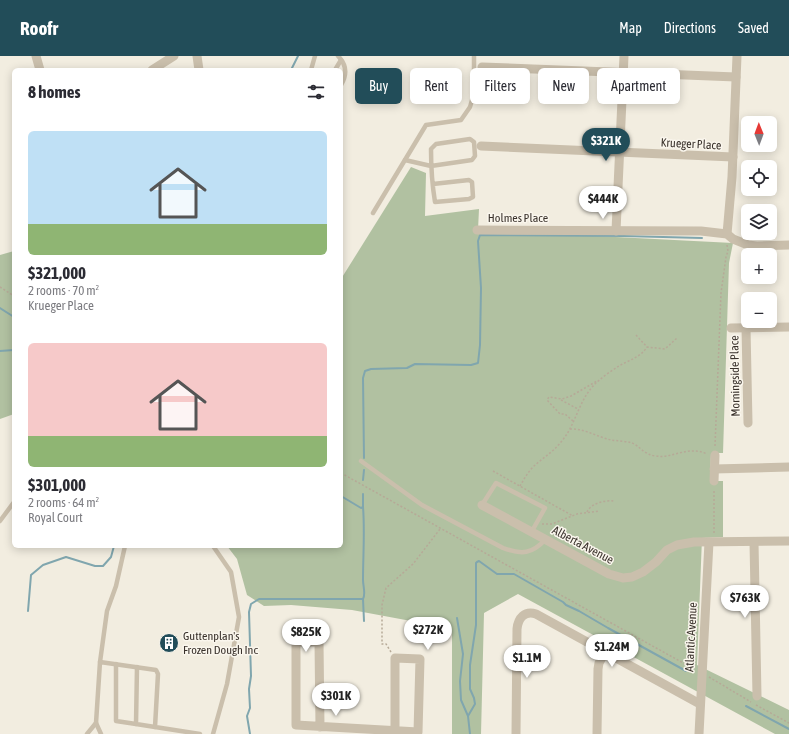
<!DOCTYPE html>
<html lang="en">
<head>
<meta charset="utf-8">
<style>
  body { margin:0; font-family:"Asap Condensed",sans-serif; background:#f7f7f7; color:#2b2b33; height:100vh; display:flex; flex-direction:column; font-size:15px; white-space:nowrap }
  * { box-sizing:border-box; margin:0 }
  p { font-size:13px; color:#7c7c81 }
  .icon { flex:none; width:22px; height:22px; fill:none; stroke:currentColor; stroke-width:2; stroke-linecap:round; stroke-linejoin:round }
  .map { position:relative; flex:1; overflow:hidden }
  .drawer { position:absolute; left:12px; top:12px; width:331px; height:480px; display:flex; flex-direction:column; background:#fff; border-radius:6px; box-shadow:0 2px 10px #0003 }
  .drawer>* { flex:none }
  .hud { position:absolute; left:355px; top:12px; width:374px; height:36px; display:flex; gap:8px }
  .needle { width:26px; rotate:359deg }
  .tools { position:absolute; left:741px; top:60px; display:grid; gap:8px }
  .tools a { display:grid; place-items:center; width:36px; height:36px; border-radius:6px; background:#fff; box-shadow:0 2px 10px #0003; font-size:20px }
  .price { position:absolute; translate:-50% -34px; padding:0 9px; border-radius:14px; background:#fff; color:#222; font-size:13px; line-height:26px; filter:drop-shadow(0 1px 2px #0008) }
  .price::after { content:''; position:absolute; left:50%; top:24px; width:12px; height:9px; margin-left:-6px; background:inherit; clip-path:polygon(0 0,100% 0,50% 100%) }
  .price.current { background:#224d59; color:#fff }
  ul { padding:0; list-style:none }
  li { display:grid; align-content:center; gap:8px; height:212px; padding:0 16px }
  li span { display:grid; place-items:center; height:124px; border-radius:6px; color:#555 }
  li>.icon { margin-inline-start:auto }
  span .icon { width:72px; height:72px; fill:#fffc; stroke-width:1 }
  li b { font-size:17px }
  h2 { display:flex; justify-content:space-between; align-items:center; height:48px; padding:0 16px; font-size:17px }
  .chip { padding:0 14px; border-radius:6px; background:#fff; box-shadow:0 2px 10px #0003; font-size:14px; line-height:36px }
  .chip.current { background:#224d59; color:#fff }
  header { display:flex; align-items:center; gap:24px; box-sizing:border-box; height:56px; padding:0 20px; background:#224d59; color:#fff }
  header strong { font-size:19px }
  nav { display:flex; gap:22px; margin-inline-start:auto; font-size:14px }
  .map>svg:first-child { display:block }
  .green { fill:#b1c1a1 }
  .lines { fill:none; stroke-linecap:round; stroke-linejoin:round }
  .stream { stroke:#80a6ae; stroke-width:2 }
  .path { stroke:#b6a997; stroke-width:1.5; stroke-dasharray:2 2; stroke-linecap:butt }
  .lane { stroke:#cabfac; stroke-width:4.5 }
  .street { stroke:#cabfac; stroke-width:9 }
  .labels { text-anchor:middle; stroke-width:3; stroke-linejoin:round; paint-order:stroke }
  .street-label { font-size:12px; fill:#39312b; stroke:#faf6ed }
  .poi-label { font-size:12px; fill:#39312b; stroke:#faf6ed; text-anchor:start }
</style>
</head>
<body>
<header>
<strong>Roofr</strong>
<nav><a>Map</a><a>Directions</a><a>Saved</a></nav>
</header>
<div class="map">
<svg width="789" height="678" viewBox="0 0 789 678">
  <rect width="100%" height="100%" fill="#f2ede0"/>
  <g class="green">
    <path d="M411,111L426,117L425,160L479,153L478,174L733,187L729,207L723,397H711L710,425H723V481L702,482L697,609L789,654V678H775L518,538L484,557L481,678H452V575H432L411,565L352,554L291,549L264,550L247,539L237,503L227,490H341V223Z"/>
    <path d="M14,195V358L0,363V199Z"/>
  </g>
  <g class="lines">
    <g class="stream">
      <path d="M291,14L298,0"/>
      <path d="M0,252L14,261"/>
      <path d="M0,295L14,294"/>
      <path d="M364,402L363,322L365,315L371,313L407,312L415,308L471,309L478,307L480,289L481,232L478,185L480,179L624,180L702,182"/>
      <path d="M363,424L364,414"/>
      <path d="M341,440L361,452L363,451V438"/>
      <path d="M363,543L364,565"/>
      <path d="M28,555L31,519L43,509L66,501L95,510H103L111,501L114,490"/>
      <path d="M457,562L463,598L460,625L461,644L468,660"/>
      <path d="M746,650L789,673"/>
      <path d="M250,678L247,660L250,652L249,633L251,620L249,556L251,548L259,543H363C366,538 363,530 363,524C363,500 365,475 363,451"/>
      <path d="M470,678L468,660L475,648L474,642L470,633V609L476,569V507L477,506L479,505L497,518H514L563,546L566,549L579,555L608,572L686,615"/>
    </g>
    <g class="path">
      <path d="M0,231L14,240"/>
      <path d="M636,279L647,291L665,293L677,282"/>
      <path d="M561,344L578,353"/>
      <path d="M573,365L565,358H560L547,344L549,341L562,343L571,340L597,325"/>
      <path d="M570,373C583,372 598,381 611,384C618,385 626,385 632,387C640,390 644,399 656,400C672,403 688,389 707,398"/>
      <path d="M715,390L721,237L726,201L728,195L727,189"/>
      <path d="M493,415L573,460"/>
      <path d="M341,417L694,613"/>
      <path d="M520,430C524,423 528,416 534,410C543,402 554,395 561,386C576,369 578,345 595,328C602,321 611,315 619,310C629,304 641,301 647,291"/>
      <path d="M587,456C591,447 605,444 614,445"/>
      <path d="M542,468H552L577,458L599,455"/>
      <path d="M714,477V433"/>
      <path d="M391,596L386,588H382V549L386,532L413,508L440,473"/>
      <path d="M709,621L751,646"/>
      <path d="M756,649L789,667"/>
    </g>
    <g class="lane">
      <path d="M338,0C347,9 347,19 341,29"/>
      <path d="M311,14L315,0"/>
      <path d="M335,14L341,4"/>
      <path d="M405,104L431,110L472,104L475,100L474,86L470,83L436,88L431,93C431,111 432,128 435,146L469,143L473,141L472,126L469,124L433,128"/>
      <path d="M373,157L426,69L461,64L470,51L474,37V0"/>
      <path d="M361,405L422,449L503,492C522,499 532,498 546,483"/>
      <path d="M482,449L496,427L545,452L532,475"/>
      <path d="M0,465L14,446"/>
      <path d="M213,490L231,516L239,561L227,628L213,678"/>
      <path d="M100,606L107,555L116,530L125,490"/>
      <path d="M116,608V665L136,668"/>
      <path d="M137,611L136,668L155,671"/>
      <path d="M87,678L96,667"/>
      <path d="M101,678L96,667L100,606L156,614L158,618L155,671L200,678"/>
    </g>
    <g class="street">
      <path d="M36,0L40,14"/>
      <path d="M197,0L199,14"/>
      <path d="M482,11L736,21"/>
      <path d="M152,14L174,0"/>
      <path d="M481,90L733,101"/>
      <path d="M477,174L701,175L727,178L733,183L748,189L757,190L789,189"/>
      <path d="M616,175L624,0"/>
      <path d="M727,178L732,121L737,0"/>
      <path d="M731,272L789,271"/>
      <path d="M746,272L748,367"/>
      <path d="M714,413L789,411"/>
      <path d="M714,425L715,399"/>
      <path d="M482,449L609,518L623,522L632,521L643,516L656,506L667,494L677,489L694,486L789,485"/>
      <path d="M754,486L757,640"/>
      <path d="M320,671L319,586H296V669L418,676L420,603L395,602V675"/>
      <path d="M516,678L517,573C518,562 525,554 536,558L700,648"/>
      <path d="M597,678L598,613L599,607L605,596"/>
      <path d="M699,678L709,486"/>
    </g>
  </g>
  <defs>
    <g id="building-disc" transform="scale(1)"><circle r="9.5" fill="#224d59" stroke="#faf6ed"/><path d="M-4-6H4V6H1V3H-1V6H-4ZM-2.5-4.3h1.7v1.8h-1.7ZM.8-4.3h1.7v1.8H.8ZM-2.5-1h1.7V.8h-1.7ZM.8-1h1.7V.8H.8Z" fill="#fff"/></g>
  </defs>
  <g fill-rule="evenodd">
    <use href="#building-disc" x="169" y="587"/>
  </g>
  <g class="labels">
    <g class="street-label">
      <text transform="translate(691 88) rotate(3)" y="4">Krueger Place</text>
      <text x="518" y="166">Holmes Place</text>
      <text transform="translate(735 320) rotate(-91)" y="4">Morningside Place</text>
      <text transform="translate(583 489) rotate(28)" y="4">Alberta Avenue</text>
      <text transform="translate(691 581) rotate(-87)" y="4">Atlantic Avenue</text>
    </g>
    <g class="poi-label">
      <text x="183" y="584">Guttenplan's<tspan x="183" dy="14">Frozen Dough Inc</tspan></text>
    </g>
  </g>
</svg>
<div class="tools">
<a><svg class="needle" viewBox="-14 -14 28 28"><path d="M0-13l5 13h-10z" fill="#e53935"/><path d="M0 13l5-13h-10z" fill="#7c7c81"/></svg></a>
<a><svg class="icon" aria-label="locate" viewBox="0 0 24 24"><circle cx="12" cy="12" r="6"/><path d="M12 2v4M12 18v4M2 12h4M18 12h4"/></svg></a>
<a><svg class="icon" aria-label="layers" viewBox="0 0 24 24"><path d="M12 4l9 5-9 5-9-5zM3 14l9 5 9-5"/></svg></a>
<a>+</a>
<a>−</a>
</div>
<b class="price current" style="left:606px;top:106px">$321K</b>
<b class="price" style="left:603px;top:164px">$444K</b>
<b class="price" style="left:745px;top:563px">$763K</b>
<b class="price" style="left:428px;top:595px">$272K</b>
<b class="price" style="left:306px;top:597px">$825K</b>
<b class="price" style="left:612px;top:612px">$1.24M</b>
<b class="price" style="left:527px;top:623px">$1.1M</b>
<b class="price" style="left:336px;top:661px">$301K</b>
<div class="hud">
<a class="chip current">Buy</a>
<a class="chip">Rent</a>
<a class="chip">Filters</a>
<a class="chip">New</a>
<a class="chip">Apartment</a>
</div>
<section class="drawer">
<h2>8 homes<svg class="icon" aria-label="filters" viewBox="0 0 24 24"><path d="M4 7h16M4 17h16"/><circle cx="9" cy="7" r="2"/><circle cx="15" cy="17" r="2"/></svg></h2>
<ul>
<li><span style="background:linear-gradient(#bfe0f5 75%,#8fb573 0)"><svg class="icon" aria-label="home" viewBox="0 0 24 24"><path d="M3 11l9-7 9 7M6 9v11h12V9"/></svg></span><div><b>$321,000</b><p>2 rooms · 70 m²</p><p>Krueger Place</p></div></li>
<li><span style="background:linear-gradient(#f6c9c9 75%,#8fb573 0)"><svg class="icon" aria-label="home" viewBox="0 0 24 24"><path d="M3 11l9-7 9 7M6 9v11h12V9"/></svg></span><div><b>$301,000</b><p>2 rooms · 64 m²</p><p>Royal Court</p></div></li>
</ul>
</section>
</div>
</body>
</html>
